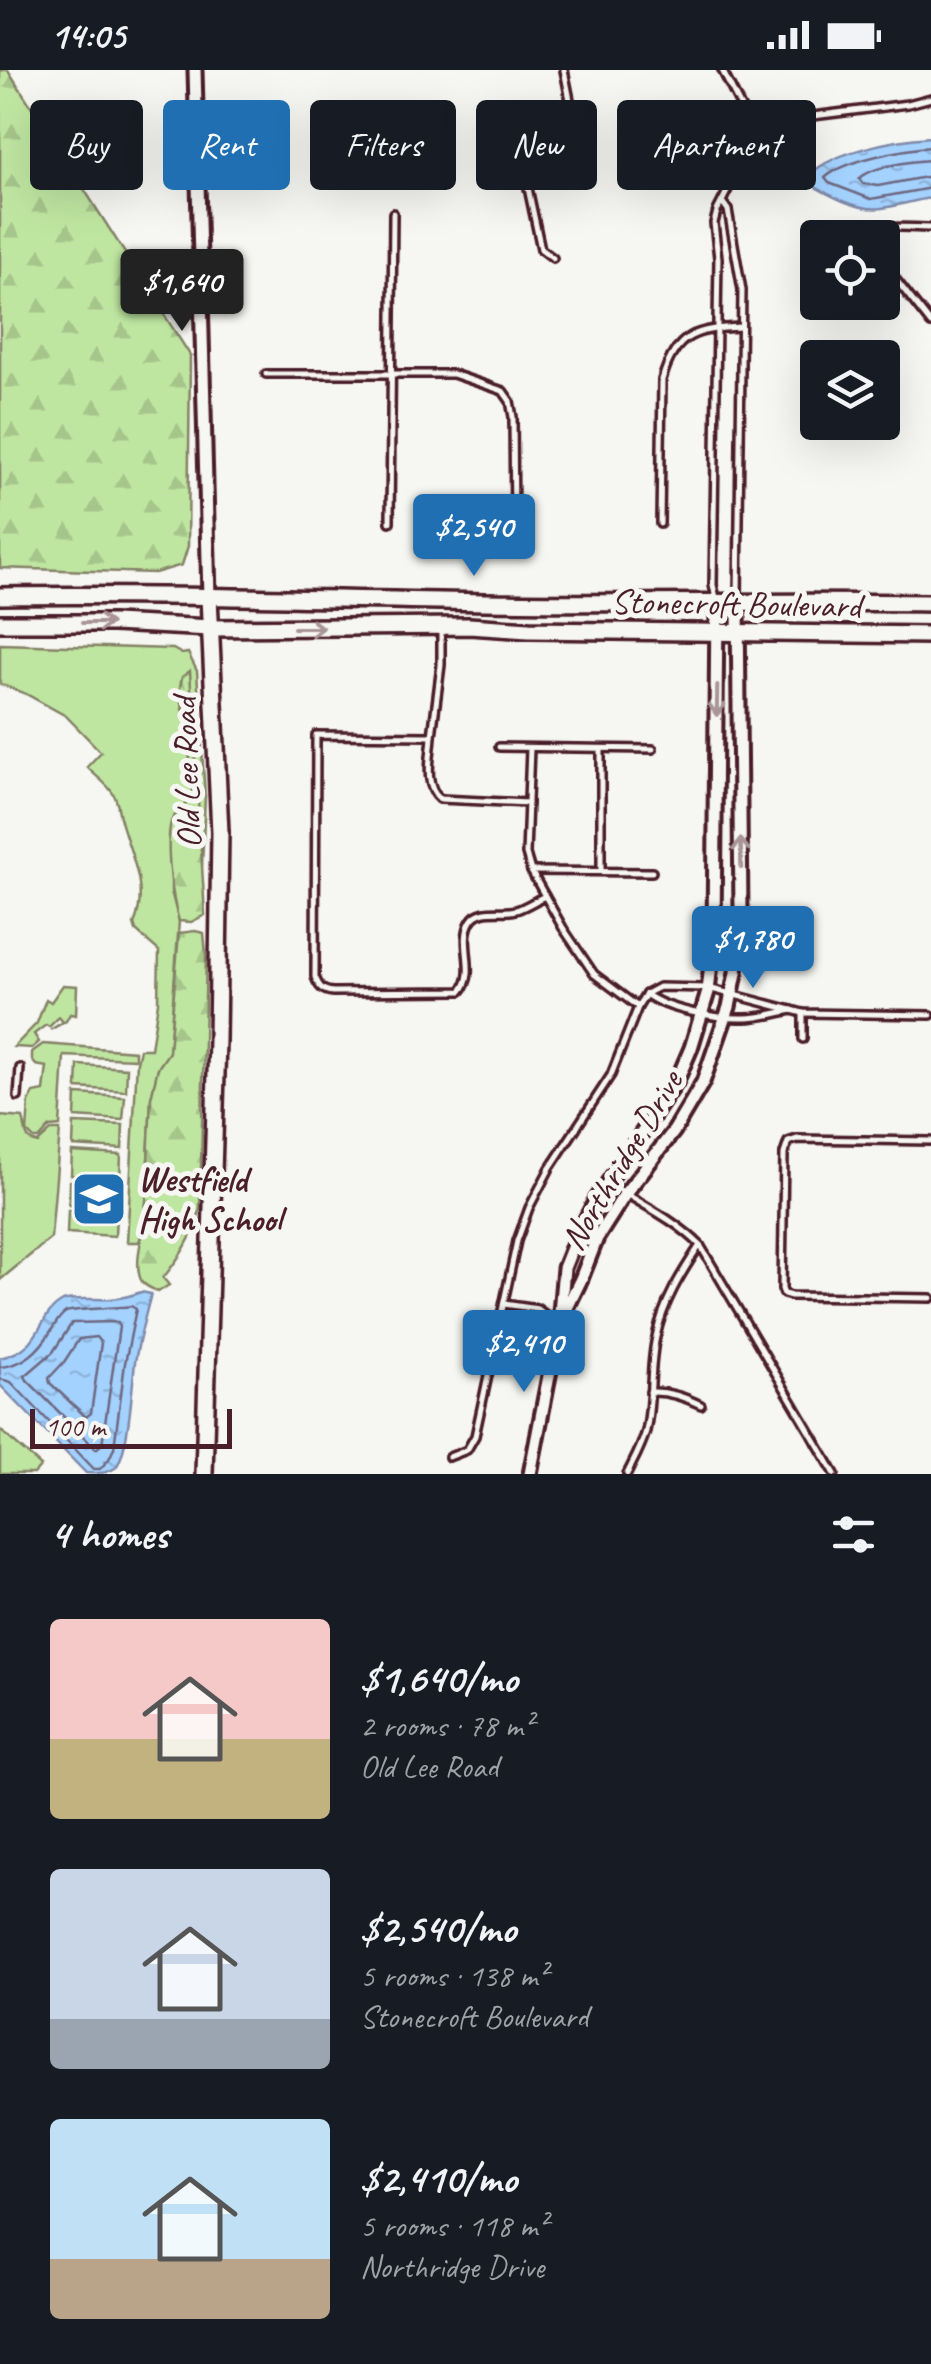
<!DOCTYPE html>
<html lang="en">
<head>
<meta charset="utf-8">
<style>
  body { margin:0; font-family:Caveat,sans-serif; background:#20242c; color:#f1f3f6; height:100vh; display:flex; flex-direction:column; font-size:38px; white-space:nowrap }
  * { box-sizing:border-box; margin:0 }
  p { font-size:32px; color:#9ea1a6 }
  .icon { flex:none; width:55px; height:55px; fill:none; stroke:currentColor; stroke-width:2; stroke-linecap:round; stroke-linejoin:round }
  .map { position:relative; height:1404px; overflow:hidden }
  .details { display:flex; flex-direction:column; background:#171b24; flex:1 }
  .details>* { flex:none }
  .guide { position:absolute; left:30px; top:30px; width:872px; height:90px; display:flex; gap:20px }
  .fabs { position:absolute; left:800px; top:150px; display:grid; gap:20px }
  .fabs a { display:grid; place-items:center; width:100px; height:100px; border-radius:10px; background:#171b24; box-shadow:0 10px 40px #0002; font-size:50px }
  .scale { position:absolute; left:30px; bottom:25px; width:202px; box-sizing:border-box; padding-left:10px; border:5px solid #4a1f2b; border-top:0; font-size:28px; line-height:35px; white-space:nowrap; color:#4a1f2b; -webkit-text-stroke:8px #f6f6f2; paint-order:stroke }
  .price { position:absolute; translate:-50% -85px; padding:0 22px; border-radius:10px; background:#1f6fb2; color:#fff; font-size:32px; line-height:65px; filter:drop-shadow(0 2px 5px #0008) }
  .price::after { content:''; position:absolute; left:50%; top:60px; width:30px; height:22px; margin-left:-15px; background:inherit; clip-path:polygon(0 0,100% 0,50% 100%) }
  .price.current { background:#222; color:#fff }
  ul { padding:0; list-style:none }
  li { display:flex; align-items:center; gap:30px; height:250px; padding:0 50px }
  li span { display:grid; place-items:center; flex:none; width:280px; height:200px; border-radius:10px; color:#555 }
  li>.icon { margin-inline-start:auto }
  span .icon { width:120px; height:120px; fill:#fffc; stroke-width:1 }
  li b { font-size:42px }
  h2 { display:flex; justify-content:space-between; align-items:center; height:120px; padding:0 50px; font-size:42px }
  .pill { padding:0 35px; border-radius:10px; background:#171b24; box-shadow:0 10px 40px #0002; font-size:35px; line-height:90px }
  .pill.current { background:#1f6fb2; color:#fff }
  .status { display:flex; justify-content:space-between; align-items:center; height:70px; padding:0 50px; background:#171b24; direction:ltr }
  .status svg { height:28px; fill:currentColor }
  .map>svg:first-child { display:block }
  .grass { fill:#bfe6a1; stroke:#848266; stroke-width:2.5 }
  .forest { fill:url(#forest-firs); stroke:#848266; stroke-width:2.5 }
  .water { fill:url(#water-ripples); stroke:#7f8aaa; stroke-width:2.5 }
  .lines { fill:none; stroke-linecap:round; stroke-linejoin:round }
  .shore { stroke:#6e6780; stroke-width:2.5 }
  .lane-casing { stroke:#4a1f2b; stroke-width:12 }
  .street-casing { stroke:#4a1f2b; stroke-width:19 }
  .secondary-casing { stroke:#4a1f2b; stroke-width:22 }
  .lane { stroke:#f6f6f2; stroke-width:5 }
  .street { stroke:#f6f6f2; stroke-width:11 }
  .secondary { stroke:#f6f6f2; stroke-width:15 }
  .oneway { stroke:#a99598 }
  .labels { text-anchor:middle; stroke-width:10; stroke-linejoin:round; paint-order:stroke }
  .street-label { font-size:35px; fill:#4a1f2b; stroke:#f6f6f2 }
  .poi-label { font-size:35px; font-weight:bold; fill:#4a1f2b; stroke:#f6f6f2; text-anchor:start }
</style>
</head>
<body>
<div class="status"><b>14:05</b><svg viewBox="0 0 49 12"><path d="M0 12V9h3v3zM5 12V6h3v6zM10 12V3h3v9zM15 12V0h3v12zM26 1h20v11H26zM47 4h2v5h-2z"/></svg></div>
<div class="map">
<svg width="931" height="1404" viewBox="0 0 931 1404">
  <defs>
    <pattern id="forest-firs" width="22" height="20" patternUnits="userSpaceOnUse" patternTransform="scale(2.5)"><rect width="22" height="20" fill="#bfe6a1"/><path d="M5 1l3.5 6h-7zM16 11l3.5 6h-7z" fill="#a6c58b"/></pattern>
    <pattern id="water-ripples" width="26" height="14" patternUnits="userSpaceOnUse" patternTransform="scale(2.5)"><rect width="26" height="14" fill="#a3d2ff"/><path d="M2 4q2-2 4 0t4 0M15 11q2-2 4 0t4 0" fill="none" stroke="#8eb4db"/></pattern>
  </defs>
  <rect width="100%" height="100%" fill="#f6f6f2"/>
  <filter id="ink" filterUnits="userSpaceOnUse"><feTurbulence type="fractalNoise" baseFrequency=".01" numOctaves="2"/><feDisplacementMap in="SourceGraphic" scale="20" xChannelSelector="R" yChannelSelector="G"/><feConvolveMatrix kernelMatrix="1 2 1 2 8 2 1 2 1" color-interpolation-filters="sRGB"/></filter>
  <g filter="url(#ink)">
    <g class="grass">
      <path d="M0,574L173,579L182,584L188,583L197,601L205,726L202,797L189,602L182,639L187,650L193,728L171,803V821L179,851L169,983L158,998L151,1028L145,1154L139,1172H127L137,992L140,979H151L158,932L159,881L136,861L134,854C150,817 129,783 120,747C118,740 118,732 114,725C107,713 96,707 87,697L101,682L66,646L26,624L0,614Z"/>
      <path d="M63,915L77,916L76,945L70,944L66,951L50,960L63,952L59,947L49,957L46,955L34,964L39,972L32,978L14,977L37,953L46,929L51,932Z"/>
      <path d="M43,974L135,981V989L64,986L60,1056L50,1057L39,1069H34L27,1062L29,1032L34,1023L44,1021L47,997L36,995L32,990V982Z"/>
      <path d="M78,995L127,998L126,1021L77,1018Z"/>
      <path d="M76,1024L125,1027L123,1050L75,1047Z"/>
      <path d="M0,1046L23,1048C27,1058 22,1070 38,1073L52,1060H60L51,1168L0,1210Z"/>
      <path d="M74,1053L123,1055L122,1079L73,1076Z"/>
      <path d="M72,1082L121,1085L120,1108L71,1105Z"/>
      <path d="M70,1111L119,1114L118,1137L69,1135Z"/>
      <path d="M68,1140L116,1143L115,1166L67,1163Z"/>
      <path d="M0,1360L41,1396L34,1404H0Z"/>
    </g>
    <g class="forest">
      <path d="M0,0H8L190,285L188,476L182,495L155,503L0,498Z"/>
      <path d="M190,601L205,845L191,852L179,851C172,829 165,775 171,752C174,743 186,734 193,727L187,650L179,622L182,607Z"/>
      <path d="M195,861L204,863L206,885L200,1140C193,1167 181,1186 163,1208L169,1215L158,1222C153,1219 147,1217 143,1213C133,1201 141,1167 145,1154L151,1028L158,998L169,982L179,863Z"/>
    </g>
    <g class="water">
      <path d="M931,67V128C914,130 899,136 882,138C858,142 825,123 805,111C823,82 898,69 931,67Z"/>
      <path d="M141,1222L151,1224C145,1246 139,1269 135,1292C132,1315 129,1384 115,1398C107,1404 96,1404 86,1403L0,1315V1288C46,1277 35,1246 63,1231C72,1227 98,1230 110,1229C121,1228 131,1226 141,1222Z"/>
    </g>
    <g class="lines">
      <g class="shore">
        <path d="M931,77C904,79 844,90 825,108L829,113L871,129L931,118"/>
        <path d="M931,90C911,91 872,96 859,109L863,114L878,116L931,106"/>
        <path d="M114,1252L118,1253L119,1257L102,1374L96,1379L27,1310L25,1306L53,1282L72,1253Z"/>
        <path d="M96,1267L101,1273L91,1343L86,1347L50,1313L49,1308L64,1292L79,1269Z"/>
        <path d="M0,1297C24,1295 39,1281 51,1261C55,1255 59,1246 66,1242C71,1239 120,1238 131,1236L136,1239L125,1293L114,1378L109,1389L100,1399H94L11,1312L0,1309"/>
      </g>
      <g class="lane-casing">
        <g id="lane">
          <path d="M564,0L575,55"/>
          <path d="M722,0L760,75"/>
          <path d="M528,118L541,179L553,188"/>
          <path d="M723,133L728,140L742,220L738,527"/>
          <path d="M864,168L862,166C882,153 908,158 931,158"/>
          <path d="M882,192L931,254"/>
          <path d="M266,304H453L503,321L510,331L513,347L514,453"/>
          <path d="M390,452L393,143"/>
          <path d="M660,454L662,310C675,263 697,259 741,257"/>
          <path d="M717,532L713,515L718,188L714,153L717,141L737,102L767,67L777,61L813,46L908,34L931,28"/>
          <path d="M432,666L441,595V560"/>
          <path d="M499,677L653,679"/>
          <path d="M530,678L526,784L531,801L563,858L594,904L638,937"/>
          <path d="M528,733L440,729C423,715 431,687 432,666L316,665L315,907C319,917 322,921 333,922L461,921C478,902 458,872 471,851C480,836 502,844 516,840C526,837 536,830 545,826"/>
          <path d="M531,801L652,802"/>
          <path d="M601,801V679"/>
          <path d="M646,924C666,940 718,949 745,948C760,948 777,943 792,940"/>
          <path d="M803,943V969"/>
          <path d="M18,1027L20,998"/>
          <path d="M931,1071L797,1069L788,1072L784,1084L782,1219L784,1224L791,1226L931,1228"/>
          <path d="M609,1113C640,1134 673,1148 700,1175L835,1404"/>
          <path d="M504,1234L538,1239L556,1253"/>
          <path d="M501,1253L539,1262L556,1256"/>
          <path d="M650,1322C669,1321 685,1327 701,1335"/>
          <path d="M449,1387L467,1380L475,1366L517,1171L529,1138L550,1098L611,1005L638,937L646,924L659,917L708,918L803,943L931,945"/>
          <path d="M627,1404C634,1390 642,1376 646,1361C653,1330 649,1297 656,1267C663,1232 681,1204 700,1175"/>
        </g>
      </g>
      <g class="street-casing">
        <g id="street">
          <path d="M195,0L209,527"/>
          <path d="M563,1246L581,1209L597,1168L625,1124L674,1061L703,1012L729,937L736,903L741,842L738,534"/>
          <path d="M530,1404L559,1254L564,1198L576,1168L596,1130L676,1013L691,978L708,922L714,864L717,533"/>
        </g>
      </g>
      <g class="secondary-casing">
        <g id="secondary">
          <path d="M0,526C161,524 323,529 484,532C633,534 782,531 931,533"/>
          <path d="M0,553H113L211,558L469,556L529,560L931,565"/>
          <path d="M204,1404L217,970L220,762L209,527"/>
        </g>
      </g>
      <use href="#lane" class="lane"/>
      <use href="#street" class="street"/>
      <use href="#secondary" class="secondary"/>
    </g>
    <defs><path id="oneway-shaft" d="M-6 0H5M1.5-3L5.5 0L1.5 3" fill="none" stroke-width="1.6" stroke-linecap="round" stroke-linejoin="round" transform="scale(2.5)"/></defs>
    <g class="oneway">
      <use href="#oneway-shaft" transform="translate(97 553)"/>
      <use href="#oneway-shaft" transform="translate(309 558)"/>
      <use href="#oneway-shaft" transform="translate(717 631) rotate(91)"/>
      <use href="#oneway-shaft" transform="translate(741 783) rotate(-91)"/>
    </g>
  </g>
  <defs>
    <g id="school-square" transform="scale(2.875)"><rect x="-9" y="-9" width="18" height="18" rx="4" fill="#1f6fb2" stroke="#f6f6f2"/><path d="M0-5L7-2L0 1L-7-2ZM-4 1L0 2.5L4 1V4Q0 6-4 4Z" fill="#fff"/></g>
  </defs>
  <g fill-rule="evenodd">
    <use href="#school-square" x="99" y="1129"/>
  </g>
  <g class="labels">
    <g class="street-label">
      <text transform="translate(736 533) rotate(1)" y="12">Stonecroft Boulevard</text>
      <text transform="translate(186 703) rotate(-92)" y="12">Old Lee Road</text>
      <text transform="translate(621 1090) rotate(-59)" y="12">Northridge Drive</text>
    </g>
    <g class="poi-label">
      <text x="138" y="1121">Westfield<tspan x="138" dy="40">High School</tspan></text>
    </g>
  </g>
</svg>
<div class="fabs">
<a><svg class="icon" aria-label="locate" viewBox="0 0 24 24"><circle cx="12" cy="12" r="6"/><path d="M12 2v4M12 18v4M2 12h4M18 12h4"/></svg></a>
<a><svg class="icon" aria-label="layers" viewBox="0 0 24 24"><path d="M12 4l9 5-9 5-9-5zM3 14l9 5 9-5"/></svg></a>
</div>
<div class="scale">100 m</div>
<b class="price current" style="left:182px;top:264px">$1,640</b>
<b class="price" style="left:474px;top:509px">$2,540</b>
<b class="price" style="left:753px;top:921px">$1,780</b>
<b class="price" style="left:524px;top:1325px">$2,410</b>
<div class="guide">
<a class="pill">Buy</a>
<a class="pill current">Rent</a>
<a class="pill">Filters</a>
<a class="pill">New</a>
<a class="pill">Apartment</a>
</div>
</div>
<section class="details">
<h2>4 homes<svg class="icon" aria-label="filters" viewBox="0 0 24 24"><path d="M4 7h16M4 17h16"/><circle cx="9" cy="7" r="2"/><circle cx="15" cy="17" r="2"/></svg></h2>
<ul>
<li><span style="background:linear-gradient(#f6c9c9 60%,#c2b280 0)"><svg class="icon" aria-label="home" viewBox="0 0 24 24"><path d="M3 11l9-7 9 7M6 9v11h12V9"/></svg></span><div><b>$1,640/mo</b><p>2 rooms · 78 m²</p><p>Old Lee Road</p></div></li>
<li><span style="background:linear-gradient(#c9d6e8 75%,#9aa5b1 0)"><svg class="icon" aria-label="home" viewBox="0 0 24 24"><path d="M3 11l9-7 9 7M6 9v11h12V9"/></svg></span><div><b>$2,540/mo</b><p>5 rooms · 138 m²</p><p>Stonecroft Boulevard</p></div></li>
<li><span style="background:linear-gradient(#bfe0f5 70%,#b9a48a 0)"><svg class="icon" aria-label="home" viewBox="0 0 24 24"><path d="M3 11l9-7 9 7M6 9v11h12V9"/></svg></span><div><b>$2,410/mo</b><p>5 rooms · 118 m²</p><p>Northridge Drive</p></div></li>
</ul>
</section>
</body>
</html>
